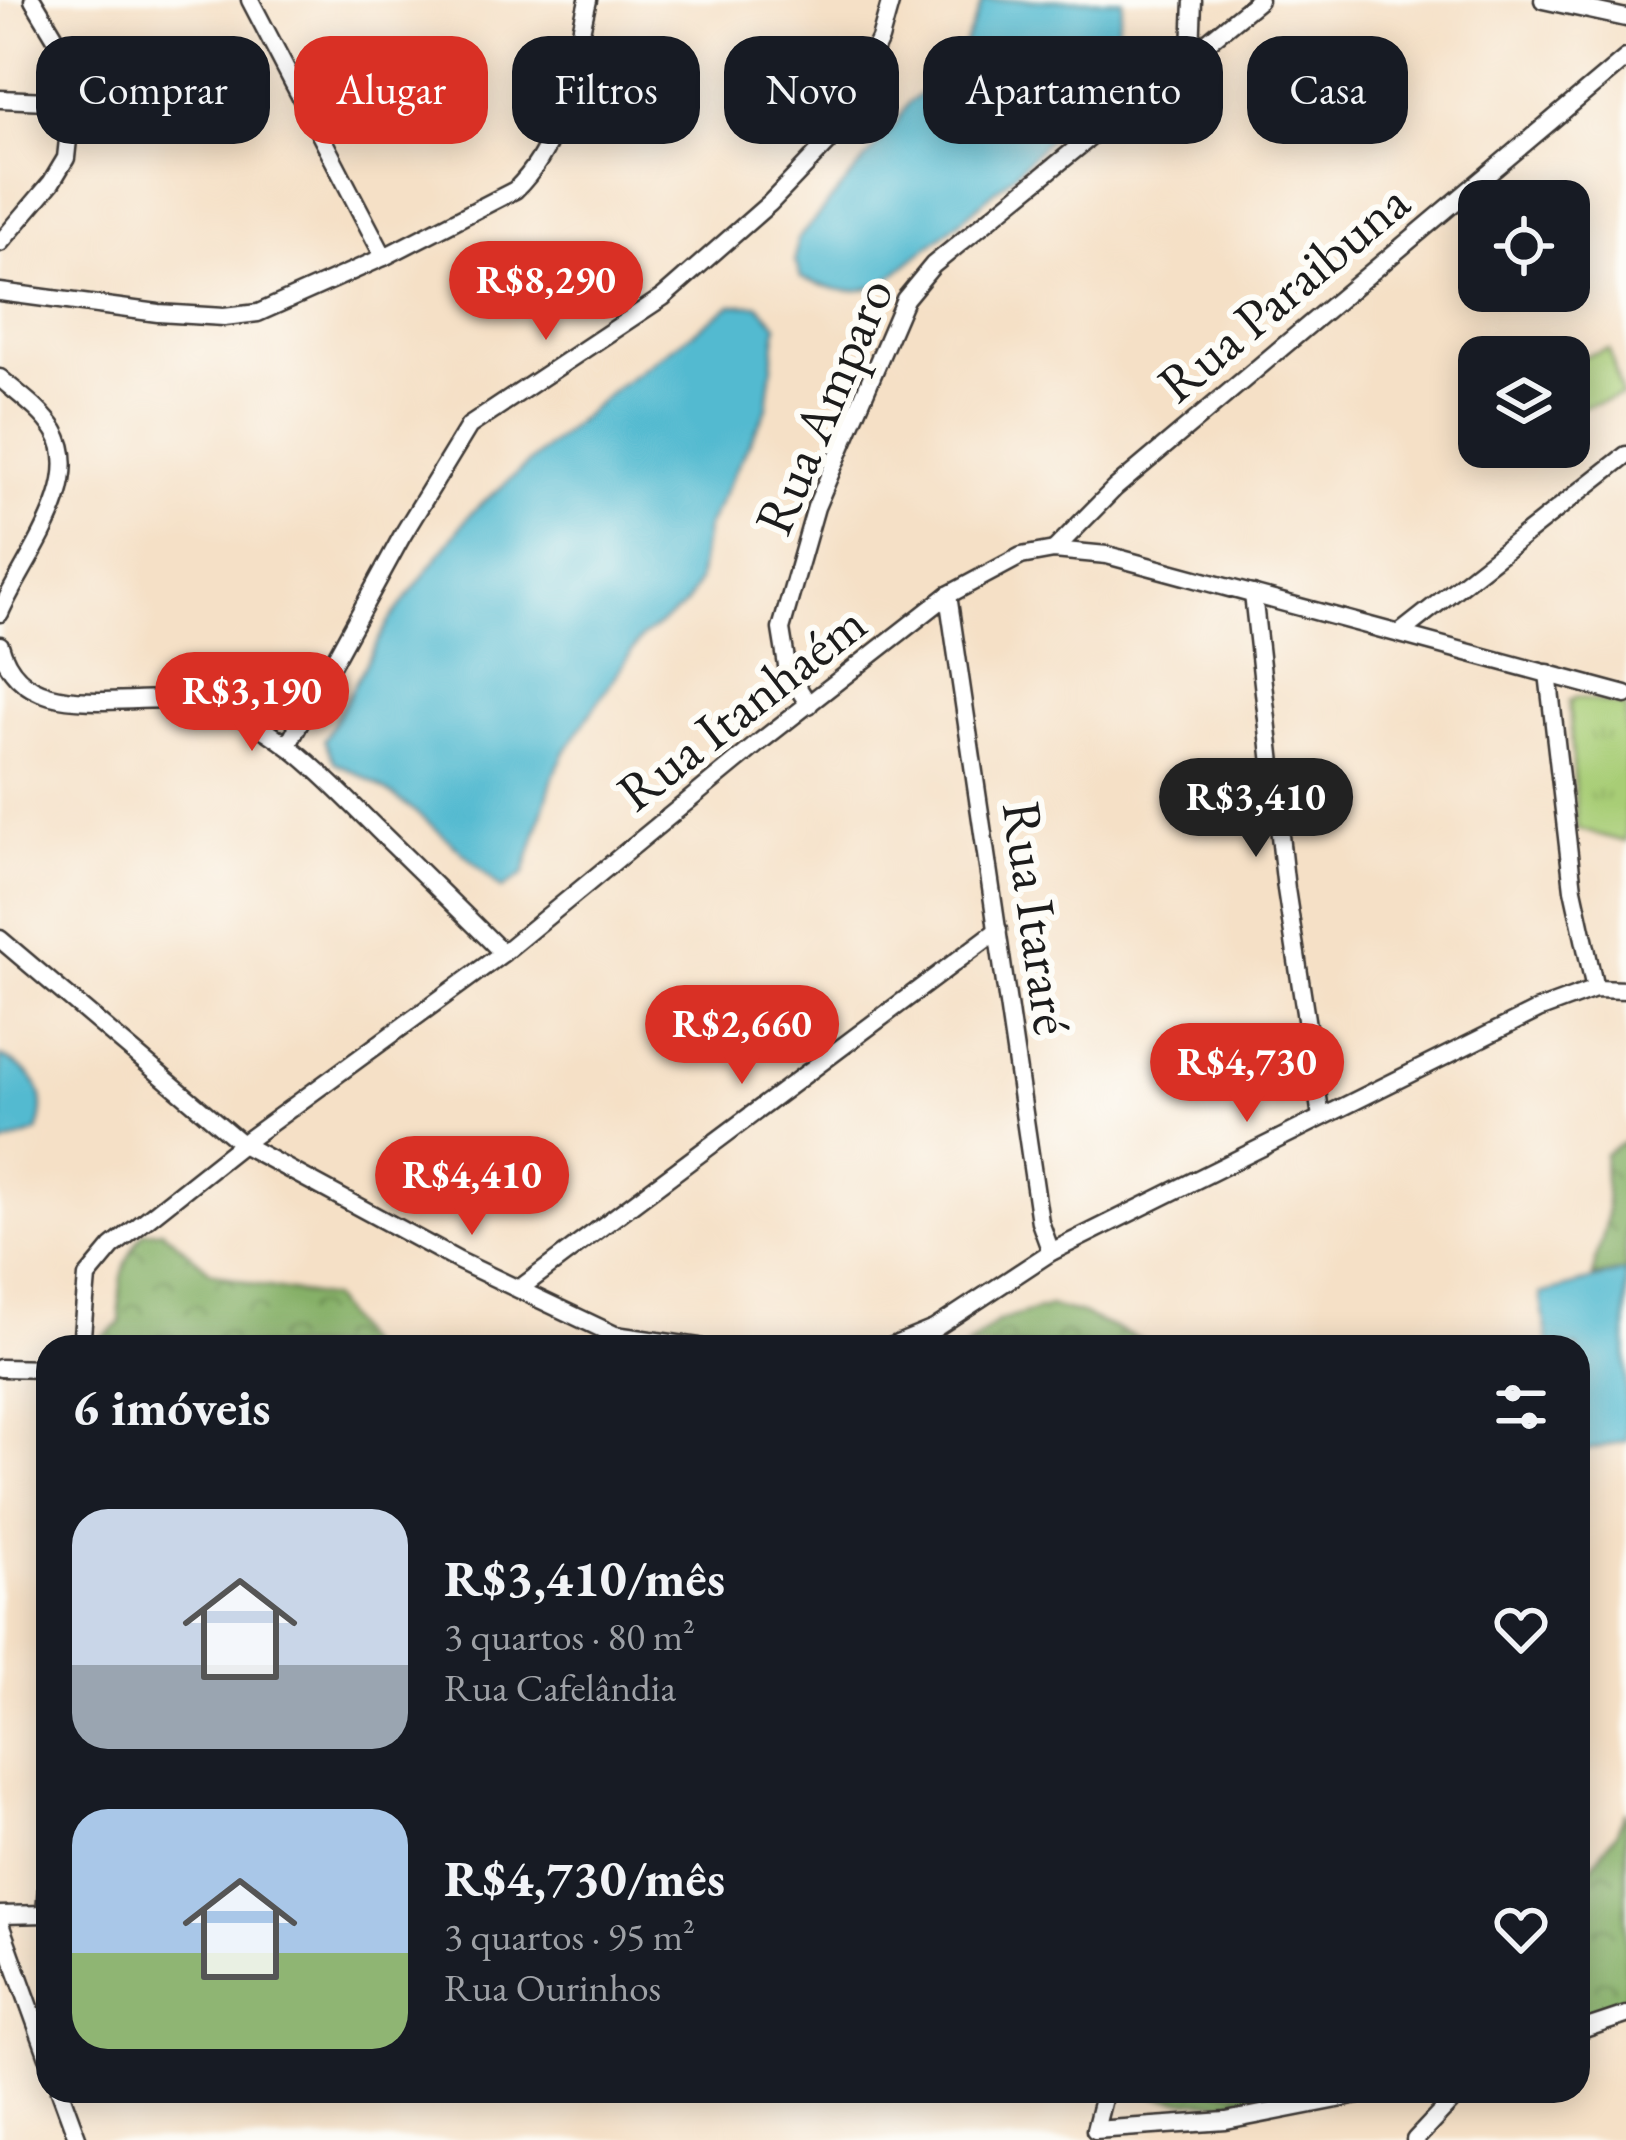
<!DOCTYPE html>
<html lang="pt">
<head>
<meta charset="utf-8">
<style>
  body { margin:0; font-family:"EB Garamond",serif; background:#242831; color:#f1f3f6; height:100vh; display:flex; flex-direction:column; font-size:45px; white-space:nowrap }
  * { box-sizing:border-box; margin:0 }
  p { font-size:39px; color:#9ea1a6 }
  .icon { flex:none; width:66px; height:66px; fill:none; stroke:currentColor; stroke-width:2; stroke-linecap:round; stroke-linejoin:round }
  .map { position:relative; flex:1; overflow:hidden }
  .details { position:absolute; left:36px; top:1335px; width:1554px; height:768px; display:flex; flex-direction:column; background:#171b24; border-radius:36px; box-shadow:0 6px 30px #0003 }
  .details>* { flex:none }
  .banner { position:absolute; left:36px; top:36px; width:1554px; height:108px; display:flex; gap:24px }
  .buttons { position:absolute; left:1458px; top:180px; display:grid; gap:24px }
  .buttons a { display:grid; place-items:center; width:132px; height:132px; border-radius:24px; background:#171b24; box-shadow:0 6px 30px #0003; font-size:60px }
  .price { position:absolute; translate:-50% -102px; padding:0 27px; border-radius:42px; background:#d93025; color:#fff; font-size:39px; line-height:78px; filter:drop-shadow(0 3px 6px #0008) }
  .price::after { content:''; position:absolute; left:50%; top:72px; width:36px; height:27px; margin-left:-18px; background:inherit; clip-path:polygon(0 0,100% 0,50% 100%) }
  .price.active { background:#222; color:#fff }
  ul { padding:0; list-style:none }
  li { display:flex; align-items:center; gap:36px; height:300px; padding:0 36px }
  li span { display:grid; place-items:center; flex:none; width:336px; height:240px; border-radius:36px; color:#555 }
  li>.icon { margin-inline-start:auto }
  span .icon { width:144px; height:144px; fill:#fffc; stroke-width:1 }
  li b { font-size:51px }
  h2 { display:flex; justify-content:space-between; align-items:center; height:144px; padding:0 36px; font-size:51px }
  .chip { padding:0 42px; border-radius:36px; background:#171b24; box-shadow:0 6px 30px #0003; font-size:42px; line-height:108px }
  .chip.active { background:#d93025; color:#fff }
  .map>svg:first-child { display:block }
  .grass { fill:url(#grass-tufts); stroke:#627449; stroke-width:3 }
  .forest { fill:url(#forest-crowns); stroke:#516642; stroke-width:3 }
  .pitch { fill:#a8cd76; stroke:#627449; stroke-width:3 }
  .water { fill:#52bad0; stroke:#376b76; stroke-width:3 }
  .lines { fill:none; stroke-linecap:round; stroke-linejoin:round }
  .street-casing { stroke:#3d3936; stroke-width:21 }
  .street { stroke:#fff; stroke-width:16 }
  .labels { text-anchor:middle; stroke-width:12; stroke-linejoin:round; paint-order:stroke }
  .street-label { font-size:54px; fill:#1c1c1c; stroke:#fdfcf7 }
</style>
</head>
<body>
<div class="map">
<svg width="1626" height="2140" viewBox="0 0 1626 2140">
  <defs>
    <pattern id="grass-tufts" width="24" height="20" patternUnits="userSpaceOnUse" patternTransform="scale(3)"><rect width="24" height="20" fill="#a8cd76"/><path d="M3 7l-1-3M5 7V3M7 7l1-3M15 17l-1-3M17 17v-4M19 17l1-3" fill="none" stroke="#90af66"/></pattern>
    <pattern id="forest-crowns" width="20" height="18" patternUnits="userSpaceOnUse" patternTransform="scale(3)"><rect width="20" height="18" fill="#86b067"/><path d="M2 6a3 3 0 1 1 6 0M12 15a3 3 0 1 1 6 0" fill="none" stroke="#6d8e54"/></pattern>
  </defs>
  <rect width="100%" height="100%" fill="#fdfcf7"/>
  <filter id="ink" filterUnits="userSpaceOnUse"><feTurbulence type="fractalNoise" baseFrequency=".00833" numOctaves="2"/><feDisplacementMap in="SourceGraphic" scale="24" xChannelSelector="R" yChannelSelector="G"/><feConvolveMatrix kernelMatrix="1 2 1 2 8 2 1 2 1" color-interpolation-filters="sRGB"/></filter>
  <filter id="wash" filterUnits="userSpaceOnUse"><feTurbulence type="fractalNoise" baseFrequency=".004" numOctaves="4" result="noise"/><feDisplacementMap in="SourceGraphic" scale="48" xChannelSelector="R" yChannelSelector="G"/><feGaussianBlur stdDeviation="2.7" result="paint"/><feColorMatrix in="noise" values="0 0 0 0 0 0 0 0 0 0 0 0 0 0 0 0 0 1.4 0 .05"/><feComposite in="paint" operator="in"/></filter>
  <g filter="url(#wash)">
    <rect width="100%" height="100%" fill="#f5e0c6"/>
    <path class="grass" d="M1577,697L1626,707V842L1577,829L1569,701Z"/>
    <g class="forest">
      <path d="M1626,1141V1271L1593,1277C1594,1254 1607,1235 1607,1212C1608,1192 1602,1176 1605,1154Z"/>
      <path d="M162,1230L211,1272L252,1284L331,1298L366,1347H97L100,1339L121,1323C117,1288 121,1261 144,1232Z"/>
      <path d="M1049,1306L1079,1313L1158,1347H966L999,1321Z"/>
      <path d="M1626,1811V2003L1578,2017V1884L1616,1833Z"/>
      <path d="M1147,2091H1292C1246,2102 1195,2107 1149,2095Z"/>
    </g>
    <path class="pitch" d="M1609,349L1622,396L1569,411V360Z"/>
    <g class="water">
      <path d="M983,0H1123C1111,113 968,213 886,281C854,298 833,290 801,278L795,261L797,240L894,126L909,102L939,81L961,54Z"/>
      <path d="M731,305H759L777,325L767,408L706,529L698,582L686,605L641,638L566,750L554,774L524,874L502,889C450,841 401,791 335,763L324,740L389,621L470,514L613,390Z"/>
      <path d="M0,1056C35,1071 51,1095 37,1132L1,1145Z"/>
      <path d="M1626,1271V1441L1579,1452L1578,1347H1549L1540,1294Z"/>
    </g>
  </g>
  <g filter="url(#ink)">
    <g class="lines">
      <g class="street-casing">
        <g id="street">
          <path d="M250,0L384,257"/>
          <path d="M1543,0L1626,18"/>
          <path d="M1191,52L1193,0"/>
          <path d="M0,99L72,102"/>
          <path d="M0,243L51,183L66,158L72,102L57,40L33,0"/>
          <path d="M0,292L158,313L224,317L258,313L384,257L515,190C565,142 572,66 588,0"/>
          <path d="M0,378C18,394 42,410 55,431C87,484 22,562 0,613"/>
          <path d="M1054,550L1115,488L1626,58"/>
          <path d="M1253,594L1286,889L1321,1117"/>
          <path d="M948,595L1040,1222L1051,1252"/>
          <path d="M1400,633L1626,455"/>
          <path d="M0,645C24,735 144,684 211,705C281,727 328,781 378,830C420,871 462,912 503,953"/>
          <path d="M1548,673L1573,889L1595,989"/>
          <path d="M809,705L788,672L781,629L816,507L905,299L933,265L1259,0"/>
          <path d="M289,743L402,536L469,426L663,297L770,203L833,137L880,39L891,0"/>
          <path d="M0,939L242,1144L459,1261L615,1335L699,1347"/>
          <path d="M519,1289L998,930"/>
          <path d="M81,1347L87,1277L112,1247L242,1144L503,953L761,741L948,595L1021,556L1054,550L1107,555L1626,695"/>
          <path d="M890,1347L934,1329L1051,1252L1538,1010L1595,989L1626,990"/>
          <path d="M0,1368L48,1369"/>
          <path d="M45,1914L48,1870"/>
          <path d="M0,1915L48,1914"/>
          <path d="M0,1924L48,2057"/>
          <path d="M1578,2031L1626,2015"/>
          <path d="M60,2091L78,2140"/>
          <path d="M1105,2091L1095,2130L1226,2121L1379,2091"/>
          <path d="M1415,2140L1461,2091"/>
        </g>
      </g>
      <use href="#street" class="street"/>
    </g>
  </g>
  <g class="labels">
    <g class="street-label">
      <text transform="translate(1283 292) rotate(-40)" y="19">Rua Paraibuna</text>
      <text transform="translate(823 406) rotate(-67)" y="19">Rua Amparo</text>
      <text transform="translate(741 707) rotate(-38)" y="19">Rua Itanhaém</text>
      <text transform="translate(1038 918) rotate(82)" y="19">Rua Itararé</text>
    </g>
  </g>
</svg>
<div class="buttons">
<a><svg class="icon" aria-label="locate" viewBox="0 0 24 24"><circle cx="12" cy="12" r="6"/><path d="M12 2v4M12 18v4M2 12h4M18 12h4"/></svg></a>
<a><svg class="icon" aria-label="layers" viewBox="0 0 24 24"><path d="M12 4l9 5-9 5-9-5zM3 14l9 5 9-5"/></svg></a>
</div>
<b class="price" style="left:546px;top:343px">R$8,290</b>
<b class="price" style="left:252px;top:754px">R$3,190</b>
<b class="price active" style="left:1256px;top:860px">R$3,410</b>
<b class="price" style="left:742px;top:1087px">R$2,660</b>
<b class="price" style="left:1247px;top:1125px">R$4,730</b>
<b class="price" style="left:472px;top:1238px">R$4,410</b>
<div class="banner">
<a class="chip">Comprar</a>
<a class="chip active">Alugar</a>
<a class="chip">Filtros</a>
<a class="chip">Novo</a>
<a class="chip">Apartamento</a>
<a class="chip">Casa</a>
</div>
<section class="details">
<h2>6 imóveis<svg class="icon" aria-label="filters" viewBox="0 0 24 24"><path d="M4 7h16M4 17h16"/><circle cx="9" cy="7" r="2"/><circle cx="15" cy="17" r="2"/></svg></h2>
<ul>
<li><span style="background:linear-gradient(#c9d6e8 65%,#9aa5b1 0)"><svg class="icon" aria-label="home" viewBox="0 0 24 24"><path d="M3 11l9-7 9 7M6 9v11h12V9"/></svg></span><div><b>R$3,410/mês</b><p>3 quartos · 80 m²</p><p>Rua Cafelândia</p></div><svg class="icon" aria-label="heart" viewBox="0 0 24 24"><path d="M12 20l-8-8c-3-5 5-10 8-4 3-6 11-1 8 4z"/></svg></li>
<li><span style="background:linear-gradient(#a9c7e8 60%,#8fb573 0)"><svg class="icon" aria-label="home" viewBox="0 0 24 24"><path d="M3 11l9-7 9 7M6 9v11h12V9"/></svg></span><div><b>R$4,730/mês</b><p>3 quartos · 95 m²</p><p>Rua Ourinhos</p></div><svg class="icon" aria-label="heart" viewBox="0 0 24 24"><path d="M12 20l-8-8c-3-5 5-10 8-4 3-6 11-1 8 4z"/></svg></li>
</ul>
</section>
</div>
</body>
</html>
